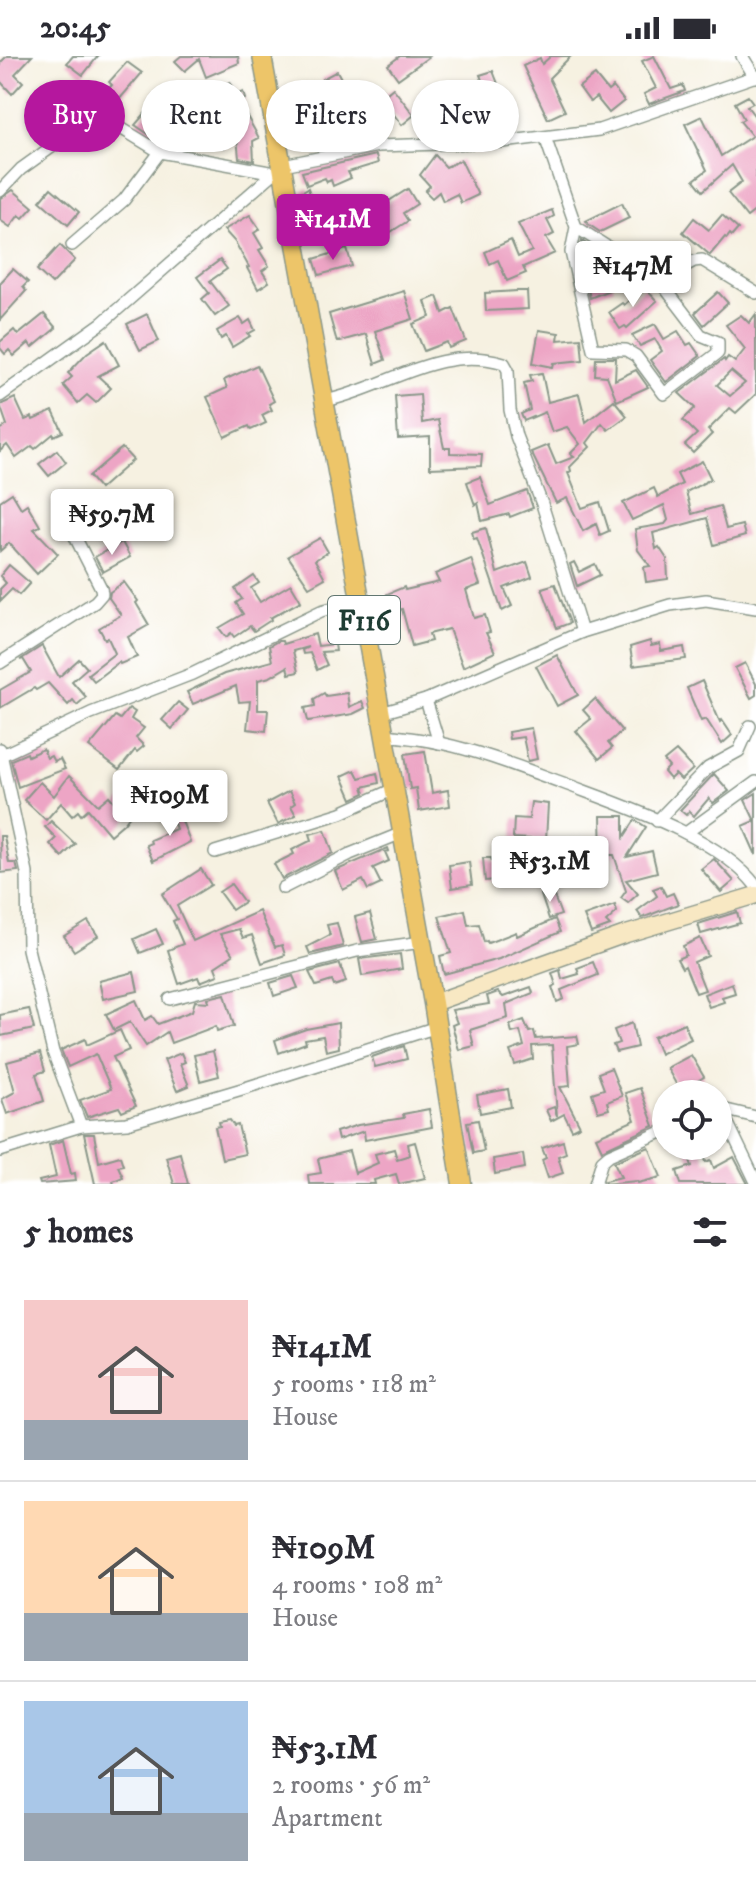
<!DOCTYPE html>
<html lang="en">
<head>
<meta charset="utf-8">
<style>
  body { margin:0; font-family:"IM FELL DW Pica",serif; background:#f7f7f7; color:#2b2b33; height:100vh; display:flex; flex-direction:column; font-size:30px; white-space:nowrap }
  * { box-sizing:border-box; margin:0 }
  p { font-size:26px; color:#7c7c81 }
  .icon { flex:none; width:44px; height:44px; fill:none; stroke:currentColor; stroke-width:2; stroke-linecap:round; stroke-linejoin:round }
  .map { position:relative; height:1128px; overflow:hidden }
  .side { display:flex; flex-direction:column; background:#fff; flex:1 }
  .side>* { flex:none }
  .hud { position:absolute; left:24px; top:24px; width:708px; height:72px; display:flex; gap:16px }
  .tools { position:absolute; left:652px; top:1024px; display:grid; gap:16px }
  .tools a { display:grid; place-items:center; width:80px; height:80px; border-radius:50%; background:#fff; box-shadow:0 2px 6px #0004; font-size:40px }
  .price { position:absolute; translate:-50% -68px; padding:0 18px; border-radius:8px; background:#fff; color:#222; font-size:26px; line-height:52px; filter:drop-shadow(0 2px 4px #0008) }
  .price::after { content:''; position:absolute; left:50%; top:48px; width:24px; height:18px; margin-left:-12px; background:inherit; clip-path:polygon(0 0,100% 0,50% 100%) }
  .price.selected { background:#b5179e; color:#fff }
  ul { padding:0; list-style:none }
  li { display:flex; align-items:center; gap:24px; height:200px; padding:0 24px }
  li+li { border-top:2px solid #e1e1e2 }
  li span { display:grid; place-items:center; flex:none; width:224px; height:160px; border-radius:0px; color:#555 }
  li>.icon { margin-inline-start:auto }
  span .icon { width:96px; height:96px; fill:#fffc; stroke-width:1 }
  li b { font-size:34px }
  h2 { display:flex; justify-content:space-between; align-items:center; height:96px; padding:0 24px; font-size:34px }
  .pill { padding:0 28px; border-radius:36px; background:#fff; box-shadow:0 2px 6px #0004; font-size:28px; line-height:72px }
  .pill.selected { background:#b5179e; color:#fff }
  .status { display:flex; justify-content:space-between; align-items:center; height:56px; padding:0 40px; background:#fff; direction:ltr }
  .status svg { height:22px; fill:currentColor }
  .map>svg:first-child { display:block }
  .building { fill:#eda5c5; fill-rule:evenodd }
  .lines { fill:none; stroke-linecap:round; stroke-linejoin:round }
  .street-casing { stroke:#8a978a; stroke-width:14 }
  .secondary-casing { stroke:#8a978a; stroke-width:19 }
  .primary-casing { stroke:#8a978a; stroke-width:21 }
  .street { stroke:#fff; stroke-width:11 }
  .secondary { stroke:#f8e8c3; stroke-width:16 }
  .primary { stroke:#edc569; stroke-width:18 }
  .labels { text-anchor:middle; stroke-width:7; stroke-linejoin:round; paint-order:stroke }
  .shield { fill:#fff; stroke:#627771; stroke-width:2 }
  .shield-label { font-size:28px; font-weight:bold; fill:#1f3d34 }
</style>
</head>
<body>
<div class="status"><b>20:45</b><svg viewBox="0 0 49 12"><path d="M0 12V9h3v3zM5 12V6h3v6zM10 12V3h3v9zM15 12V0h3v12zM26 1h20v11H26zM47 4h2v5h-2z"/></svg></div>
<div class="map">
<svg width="756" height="1128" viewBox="0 0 756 1128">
  <rect width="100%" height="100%" fill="#fff"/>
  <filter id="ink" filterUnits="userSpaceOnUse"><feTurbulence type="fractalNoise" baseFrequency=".0125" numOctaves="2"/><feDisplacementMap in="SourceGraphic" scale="16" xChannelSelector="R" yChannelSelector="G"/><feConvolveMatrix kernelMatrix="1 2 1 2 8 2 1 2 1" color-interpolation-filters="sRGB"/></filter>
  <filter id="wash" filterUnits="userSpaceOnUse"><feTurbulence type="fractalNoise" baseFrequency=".006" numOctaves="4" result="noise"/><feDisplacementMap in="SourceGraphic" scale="32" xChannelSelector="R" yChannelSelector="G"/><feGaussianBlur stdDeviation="1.8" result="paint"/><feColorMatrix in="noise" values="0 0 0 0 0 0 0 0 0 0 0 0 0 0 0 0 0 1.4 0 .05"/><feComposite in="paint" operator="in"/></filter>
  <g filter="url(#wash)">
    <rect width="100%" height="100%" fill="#f6f1e1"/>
    <g id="blocks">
      <g class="building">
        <path d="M7,0H32L15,18L23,26L12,38L0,25V7Z"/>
        <path d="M73,0H98L83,19L67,7Z"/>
        <path d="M181,0H238L239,7L206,21L199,3L185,15L175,5Z"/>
        <path d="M400,0H430L398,23L388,9Z"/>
        <path d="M551,0H571L549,22L565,55L548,63L523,10L540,2L542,8Z"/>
        <path d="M654,0L671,33L683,29L685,35L649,48L644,38L656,32L642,5Z"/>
        <path d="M127,6L142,17L112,52L100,42L112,29L109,26Z"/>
        <path d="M337,15L345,30L341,35L346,42L335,48L322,23Z"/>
        <path d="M493,15L502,38L489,43L488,40L464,50L460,41L485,31L480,19Z"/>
        <path d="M595,19L608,35L613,31L624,45L609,57L596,41L590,46L579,31Z"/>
        <path d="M230,26L235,39L243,36L245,43L239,46L259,82L253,85L254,105L239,102L237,81L224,92L217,85L224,79L219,69L233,62L224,45L196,80L190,75L177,89L166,79L160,86L135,69L148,54L174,75L191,55L180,46L191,41L199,49L211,33Z"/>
        <path d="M41,31L63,49L75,40L83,51L72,58L75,64L65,71L52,50L46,57L30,43Z"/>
        <path d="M393,32L414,59L402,69L381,42Z"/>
        <path d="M748,40L753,47L747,50L756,62V154L747,161L728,137L742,126L732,109L703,135L694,124L707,114L685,68L702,60L721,100L752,80L740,65L744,63L735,47Z"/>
        <path d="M332,61L337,78L293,90L288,73Z"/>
        <path d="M376,99L378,107L348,116L351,122L333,130L331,124L327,126L325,122L307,129L302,116Z"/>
        <path d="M435,99L446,111L461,104L478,139L461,147L457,138L443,145L439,136L432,142L425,135L430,130L420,119Z"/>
        <path d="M51,132L79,156L68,169L40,145Z"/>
        <path d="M308,132L316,156L334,153L332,147L349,143L352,155L338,159L343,173L329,179L323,162L307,166L303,149L309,148L301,136Z"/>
        <path d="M408,133L417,148L403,157L408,165L389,177L381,162L387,159L381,150Z"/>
        <path d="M13,134L33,151L23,162L19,159L10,171L0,164V143Z"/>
        <path d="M622,147L629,162L600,176L588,168L586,165Z"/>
        <path d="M552,154L554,160L547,164L554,178L546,182L555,197L523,211L526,217L507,225L498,204L490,208L485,196L511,184L518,201L532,195L518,168Z"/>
        <path d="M250,159L260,173L254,177L263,192L259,194L269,210L262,215L269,226L258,233L247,212L249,211L235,186L224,174Z"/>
        <path d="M722,159L738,173L732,180L730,178L727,182L725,181L710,199L683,176L694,162L709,174Z"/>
        <path d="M582,185L589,190L600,217L606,214L614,232L590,242L586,224L588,223L580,196Z"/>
        <path d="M678,188L684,201L664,212L657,198Z"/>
        <path d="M60,189L75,204L52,228L37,214Z"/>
        <path d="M347,193L352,210L319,219L314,203Z"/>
        <path d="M220,204L227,213L210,225L229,250L215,260L202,243L209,237L197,221Z"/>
        <path d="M13,213L28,226L23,231L26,235L0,264V227Z"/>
        <path d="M644,231L657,245L627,272L625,270L620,273L609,256L622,247L624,249Z"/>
        <path d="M404,235L413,263L375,275L385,304L375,308L366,278L337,286L329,258Z"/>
        <path d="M517,235H527L528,253L486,255L485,237Z"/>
        <path d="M718,236L728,247L704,269L695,257Z"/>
        <path d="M437,240L443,257L453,252L466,285L449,292L447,286L424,295L413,268L430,261L425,245Z"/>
        <path d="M44,258L56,272L32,292L29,287L14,300L9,294L5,298L0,292V286L14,274L18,279Z"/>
        <path d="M147,258L159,285L140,294L127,268Z"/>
        <path d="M756,258V338L736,357L730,352L708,374L712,378L693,397L685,389L697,378L683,364L695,352L679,337L724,303L725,305L728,301L735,306L745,293L726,269L741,259L749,267ZM731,315L745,327L730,340L717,329Z"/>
        <path d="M240,262L244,268L250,264L255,274L248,278L250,280L232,291L226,280L221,283L217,275Z"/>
        <path d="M655,268L664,283L678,275L687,289L691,287L700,300L666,326L650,304L662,295L655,283L640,290L632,279Z"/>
        <path d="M539,274L559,277L558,284L581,282L583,304L554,307L553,311L533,307Z"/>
        <path d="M106,284L119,309L98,320L111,332L96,347L87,339L78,347L63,329L72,321L68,317L87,297Z"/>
        <path d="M596,302H616L615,324L636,314L648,331L617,345L607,320L595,319Z"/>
        <path d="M257,309L274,345L269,348L272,354L262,359L266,367L251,374L249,370L225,381L207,341L227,332L224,324Z"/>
        <path d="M542,317L548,346L579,338L586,366L614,344L627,360L608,374L602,367L587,387L590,391L570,411L571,415L568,417L582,452L600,446L609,475L600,479L596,468L583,475L567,442L556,447L531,396L548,389L556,408L574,401L570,398L580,388L567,371L552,376L545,356L524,365L521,358L530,354L524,327L532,325L530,319Z"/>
        <path d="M420,338L422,367L438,364L444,392H450V397L482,398L481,410L430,412V381L398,383L395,340Z"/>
        <path d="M15,342L25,364L32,361L33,364L53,355L63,376L54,380L53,378L35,393L32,390L16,402L7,389L0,395V374L7,369L0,349Z"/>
        <path d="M122,392L133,404L100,433L89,420Z"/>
        <path d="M57,394L66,406L49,420L39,408Z"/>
        <path d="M702,405L711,423L686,436L692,458L720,450L726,473L742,469L745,480L714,489L707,462L653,477L656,493L659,491L667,503L668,523L646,526L644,511L650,510L638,494L635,473L665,468L668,464L664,449L632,464L623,447L654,432L658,441L682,428L677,418Z"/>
        <path d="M480,421L490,449L527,435L533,452L510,461L509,458L482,465L478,447L475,449L467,426Z"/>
        <path d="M12,437L21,452L27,448L40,470L34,473L58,498L37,518L9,487L0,495V445Z"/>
        <path d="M486,472L497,517L527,506L532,521L504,532L512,550L502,555L477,482L474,483L472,476Z"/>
        <path d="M320,482L328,496L315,504L325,522L309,531L288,500Z"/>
        <path d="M122,486L130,501L103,516L95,501Z"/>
        <path d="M471,503L480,529L466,534L474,562L485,559L490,576L486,577L495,596L463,611L449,573L429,578L431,585L412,590L402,553L391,556L387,538L404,531L405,534L439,526L435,518Z"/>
        <path d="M574,506L579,516L595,508L600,519L577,530L570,508Z"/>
        <path d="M9,509L30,527L19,539L12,533L0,545V533L6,527L0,520Z"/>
        <path d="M254,520L259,527L251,532L260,546L291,528L301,545L270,562L271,564L254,575L250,570L234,581L231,577L226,581L219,572L243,558L236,547L242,543L235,533Z"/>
        <path d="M124,526L138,545L136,547L149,569L128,581L137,601L120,608L119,606L94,625L88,618L115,597L108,582L105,583L99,572L121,559L109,542L110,536Z"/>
        <path d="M555,528L570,567L557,572L542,532Z"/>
        <path d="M315,578L318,590L335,588L336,595L321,596L327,609L317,614L310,597L303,598L302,594L308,591L293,595L298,616L289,618L287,611L270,621L258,624V654H268L266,675L247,673L250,645L239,646L236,630L193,648L187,636L224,618L272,605L269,590L278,585H282L283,588Z"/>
        <path d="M650,585L651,590L660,588L661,595L684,591L686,603L633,610L630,591Z"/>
        <path d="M42,590L59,621L79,603L87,612L72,625L86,641L77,649L73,644L68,649L48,627L36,634L34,632L0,652V634L31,616L23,603L20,604Z"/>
        <path d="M557,599L578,639L557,650L536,610Z"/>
        <path d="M745,607L756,628V639L751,642L735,612Z"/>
        <path d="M702,625L720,666L722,664L732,679L722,688L706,663L701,665L687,632Z"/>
        <path d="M324,637L326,640L347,637L349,651L362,645L365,652L353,658L308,665L305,652L315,650L314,643Z"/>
        <path d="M595,643L622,675L608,687L612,692L599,703L576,675L591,663L583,654Z"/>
        <path d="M178,646L188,654L172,673L162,664Z"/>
        <path d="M129,652L135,656L131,663L144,672L136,682L144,690L137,696L135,694L119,714L89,691L115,660L120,663Z"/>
        <path d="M531,672L537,703L528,705L523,681L509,683L508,676Z"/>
        <path d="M43,693L47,702L51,700L54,706L60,703L65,713L18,731L11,704L27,697L28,700Z"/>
        <path d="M425,695L432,737L448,734L450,750L419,755L416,732L410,733L405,698Z"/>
        <path d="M676,695L693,713L681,724L675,718L670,723L664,716L669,711L664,705Z"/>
        <path d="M355,714L359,722L377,717L379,727L363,731L365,737L352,743L342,720Z"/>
        <path d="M714,718L729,735L713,747L709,742L694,760L689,755L686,759L680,754Z"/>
        <path d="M69,720L98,749L109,740L117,749L124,740L137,750L124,767L110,779L88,753L81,759L78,755L72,760L61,747L46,764L24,744L40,726L54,740Z"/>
        <path d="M289,735L295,747L291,750L296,759L278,768L267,747Z"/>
        <path d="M756,737V799L743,770L755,765L745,744Z"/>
        <path d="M531,746L548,748L546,784L513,782L514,762L529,763Z"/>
        <path d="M187,753L190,762L182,765L190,786L153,805L146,789L151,787L150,784L176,773L171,759Z"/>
        <path d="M601,760H624V781L635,764L646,771L627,801L652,795L657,816L626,824L638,838L628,847L621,842L626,835L614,799H602Z"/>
        <path d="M51,765L75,788L62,801L50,788L56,782L45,771Z"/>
        <path d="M325,774L333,797L282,823L274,808L294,798L292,794L312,784L310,778Z"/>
        <path d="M0,780H4L9,807H16L18,815L1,817Z"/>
        <path d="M388,792L389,795L385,796L389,805L373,812L381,828L368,834L363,824L343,834L335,815Z"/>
        <path d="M483,802H491L492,805L516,803L517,815L527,814L528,830L520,831L519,822L485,825Z"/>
        <path d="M714,803L734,825L721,836L701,813Z"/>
        <path d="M469,806L472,829L452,832L449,809Z"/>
        <path d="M201,813L211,829L177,850L193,885L259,855L275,891L282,889L285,899L262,907L252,879L243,882L239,873L220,878L233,899L215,911L218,919L200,926L198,921L179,928L168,894L183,888L173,865L177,863L162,838Z"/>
        <path d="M231,828L244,846L232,854L219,836Z"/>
        <path d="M661,830L666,840L673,837L678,848L642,862L637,855L657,840L653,833Z"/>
        <path d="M551,832L561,859L549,863L540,836Z"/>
        <path d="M615,849L617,856L606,866L610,870L591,877L584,860Z"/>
        <path d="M465,854L468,869L479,868L484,886L487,885L488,887L516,876L517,880L555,863L560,876L499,903L444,918L440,900L451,897L439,860Z"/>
        <path d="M737,856L740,867L701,878L698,868Z"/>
        <path d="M370,857L377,883L362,886L355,861Z"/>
        <path d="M88,865L98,880L74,895L64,880Z"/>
        <path d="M337,867L343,890L310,898L307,891L330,879L327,869Z"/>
        <path d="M156,873L163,888L140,897L134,883Z"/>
        <path d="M700,882L708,900L694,906L705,934L696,937L685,910L682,912L677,903L686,899L683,890Z"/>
        <path d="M400,898L402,913L362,920L359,903Z"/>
        <path d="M593,906L598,919L561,934L564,943L557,946L552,931L556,929L552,917L560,914L562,923L579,918L577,912Z"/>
        <path d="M340,908L346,926L334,930L332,925L316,930L309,916Z"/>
        <path d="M134,916L138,935L103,943L99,925Z"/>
        <path d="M293,920L298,932L274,940L270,927Z"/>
        <path d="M732,927L735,937L722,941L724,946L709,951L704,938Z"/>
        <path d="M531,931L533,937L506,948L508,962L470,974L474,990L459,994L452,969L457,967L452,954L489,948L487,940L498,936L503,941Z"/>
        <path d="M225,938L234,970L217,975L216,970L171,987L167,976L146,990L130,966L114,974L106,958L136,944L145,964L152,960L158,968L192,955L195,945L209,946L208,942Z"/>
        <path d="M29,953L34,973L1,980L0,959Z"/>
        <path d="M524,964L529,976L534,975L536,983L577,980L579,988L567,990L570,1030L560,1031L580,1070L572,1074L564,1058L551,1065L546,1054L554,1051L557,1060L552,989L532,990L533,1003L515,1009L510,995L524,990L520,975L512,977L510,969Z"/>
        <path d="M338,967L339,992L326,995L323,980L305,983L306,987L279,997L275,984L306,973Z"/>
        <path d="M632,967L637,991L616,996L613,989L619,987L614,974Z"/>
        <path d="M684,967L691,983L660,998L653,981Z"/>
        <path d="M120,974L129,994L113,1001L136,1050L122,1056L119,1051L87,1061L80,1044L111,1033L96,998L68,1011L61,994L85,983L87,989Z"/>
        <path d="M404,990L407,1003L375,1011L372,1001Z"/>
        <path d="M213,995L219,1020L200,1025L194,999Z"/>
        <path d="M40,997L45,1015L36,1018L44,1045L7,1058L2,1043L15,1036L7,1006Z"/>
        <path d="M181,997L185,1006L180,1008L189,1030L177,1035L164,1004Z"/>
        <path d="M691,999L704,1021L680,1035L667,1012Z"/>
        <path d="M611,1012L622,1040L607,1046L609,1053L598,1056L592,1037L604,1033L598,1017Z"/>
        <path d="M640,1032L654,1070L602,1094L596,1081L635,1064L625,1037Z"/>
        <path d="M508,1033L511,1051L480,1057L477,1039Z"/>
        <path d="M429,1053L432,1071L365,1084L364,1075L338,1084L336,1076L358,1069L404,1062L403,1058Z"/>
        <path d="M230,1064L234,1070L238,1069L245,1098L222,1103L215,1071L220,1070L219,1066Z"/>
        <path d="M478,1064L484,1095L473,1097L467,1066Z"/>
        <path d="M84,1078H94L99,1106L120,1100L123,1109L118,1110L123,1121L113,1125L114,1128H95Z"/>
        <path d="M63,1084L71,1118L75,1117L76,1125L40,1128L39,1125L56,1121L49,1089Z"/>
        <path d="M563,1085L566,1097L558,1100L563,1117L548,1122L542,1104L546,1102L542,1092Z"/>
        <path d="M415,1086L425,1122L399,1128L396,1118L374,1124L375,1128H309L308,1119L321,1117L318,1103L349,1095L355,1117L378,1107L375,1098L394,1093L397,1103L410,1099L408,1088Z"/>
        <path d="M685,1090H701L706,1106L711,1104L714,1112L734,1101L748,1128H681L677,1115L692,1110Z"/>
        <path d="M649,1091L661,1121L638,1127L637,1125L604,1128L605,1125L621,1121L614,1106Z"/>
        <path d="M180,1097L188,1128H174L166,1101Z"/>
        <path d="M523,1098L525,1112L495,1118L493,1103Z"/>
      </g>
    </g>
  </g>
  <g filter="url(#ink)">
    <use href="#blocks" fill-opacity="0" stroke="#8a978a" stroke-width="2"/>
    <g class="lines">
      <g class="street-casing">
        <g id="street">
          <path d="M742,0L755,21"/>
          <path d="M545,81L576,171L571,196L593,293L626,294L636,300L664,338L718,297V286L701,279L659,224L576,171"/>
          <path d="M0,135L21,113L95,60H101L160,96L275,117"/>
          <path d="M72,189L124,144L160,96"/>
          <path d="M659,224L694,205L702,204L756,237"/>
          <path d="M0,340L102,267L283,109L378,90L503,86L599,74L756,20"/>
          <path d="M325,345C387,332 438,288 504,307L508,314L510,354L516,380L542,448L582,576"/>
          <path d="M0,607L95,546L102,538L101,532L66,463"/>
          <path d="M426,644L439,687"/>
          <path d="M381,657L426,644L582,576L670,549L706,544L756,552"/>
          <path d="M385,679C403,681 422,683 440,687C482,696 522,712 563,727C621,749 718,780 756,830"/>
          <path d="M0,693L27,817L28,893L53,996L81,1070"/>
          <path d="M0,700L91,657L192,618L321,555L361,544"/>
          <path d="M657,765L708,712L739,695L750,670"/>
          <path d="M686,777L756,726"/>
          <path d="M215,796L341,757L394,733"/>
          <path d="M283,832L350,798L402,777"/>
          <path d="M170,943L357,895L422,886"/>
          <path d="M720,1051L756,1126"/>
          <path d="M718,1052L756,1061"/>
          <path d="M0,1095L81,1070L127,1067L242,1033L437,971"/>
          <path d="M595,1128L602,1105L609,1099L666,1074"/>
        </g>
      </g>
      <g class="secondary-casing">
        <path id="secondary" d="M433,947L623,879L756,839"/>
      </g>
      <g class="primary-casing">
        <path id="primary" d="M262,0L433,947L462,1128"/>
      </g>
      <use href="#street" class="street"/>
      <use href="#secondary" class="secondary"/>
      <use href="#primary" class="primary"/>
    </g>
  </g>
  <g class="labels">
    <rect class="shield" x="328" y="540" width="72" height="48" rx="6"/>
    <g class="shield-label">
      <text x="364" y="574">F116</text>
    </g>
  </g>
</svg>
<div class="tools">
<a><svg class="icon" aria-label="locate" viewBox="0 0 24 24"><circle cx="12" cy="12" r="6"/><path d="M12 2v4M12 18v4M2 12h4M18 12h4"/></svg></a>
</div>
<b class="price selected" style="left:333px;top:206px">₦141M</b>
<b class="price" style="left:633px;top:253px">₦147M</b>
<b class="price" style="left:112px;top:501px">₦59.7M</b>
<b class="price" style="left:170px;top:782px">₦109M</b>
<b class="price" style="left:550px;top:848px">₦53.1M</b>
<div class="hud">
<a class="pill selected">Buy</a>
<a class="pill">Rent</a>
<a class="pill">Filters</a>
<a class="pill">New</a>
</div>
</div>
<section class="side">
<h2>5 homes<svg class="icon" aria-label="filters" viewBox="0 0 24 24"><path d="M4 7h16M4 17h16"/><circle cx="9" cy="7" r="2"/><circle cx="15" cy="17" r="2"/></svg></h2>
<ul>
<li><span style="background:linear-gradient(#f6c9c9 75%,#9aa5b1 0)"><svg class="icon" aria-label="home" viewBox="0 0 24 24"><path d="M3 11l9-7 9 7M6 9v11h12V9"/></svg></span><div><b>₦141M</b><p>5 rooms · 118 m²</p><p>House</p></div></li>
<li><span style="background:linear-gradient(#ffd9b3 70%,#9aa5b1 0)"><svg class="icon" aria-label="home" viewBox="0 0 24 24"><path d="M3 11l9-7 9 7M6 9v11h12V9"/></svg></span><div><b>₦109M</b><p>4 rooms · 108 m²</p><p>House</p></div></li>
<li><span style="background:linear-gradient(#a9c7e8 70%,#9aa5b1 0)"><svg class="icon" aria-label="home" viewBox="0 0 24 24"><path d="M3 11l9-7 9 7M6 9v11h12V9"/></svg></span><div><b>₦53.1M</b><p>2 rooms · 56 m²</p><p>Apartment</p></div></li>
</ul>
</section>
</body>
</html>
